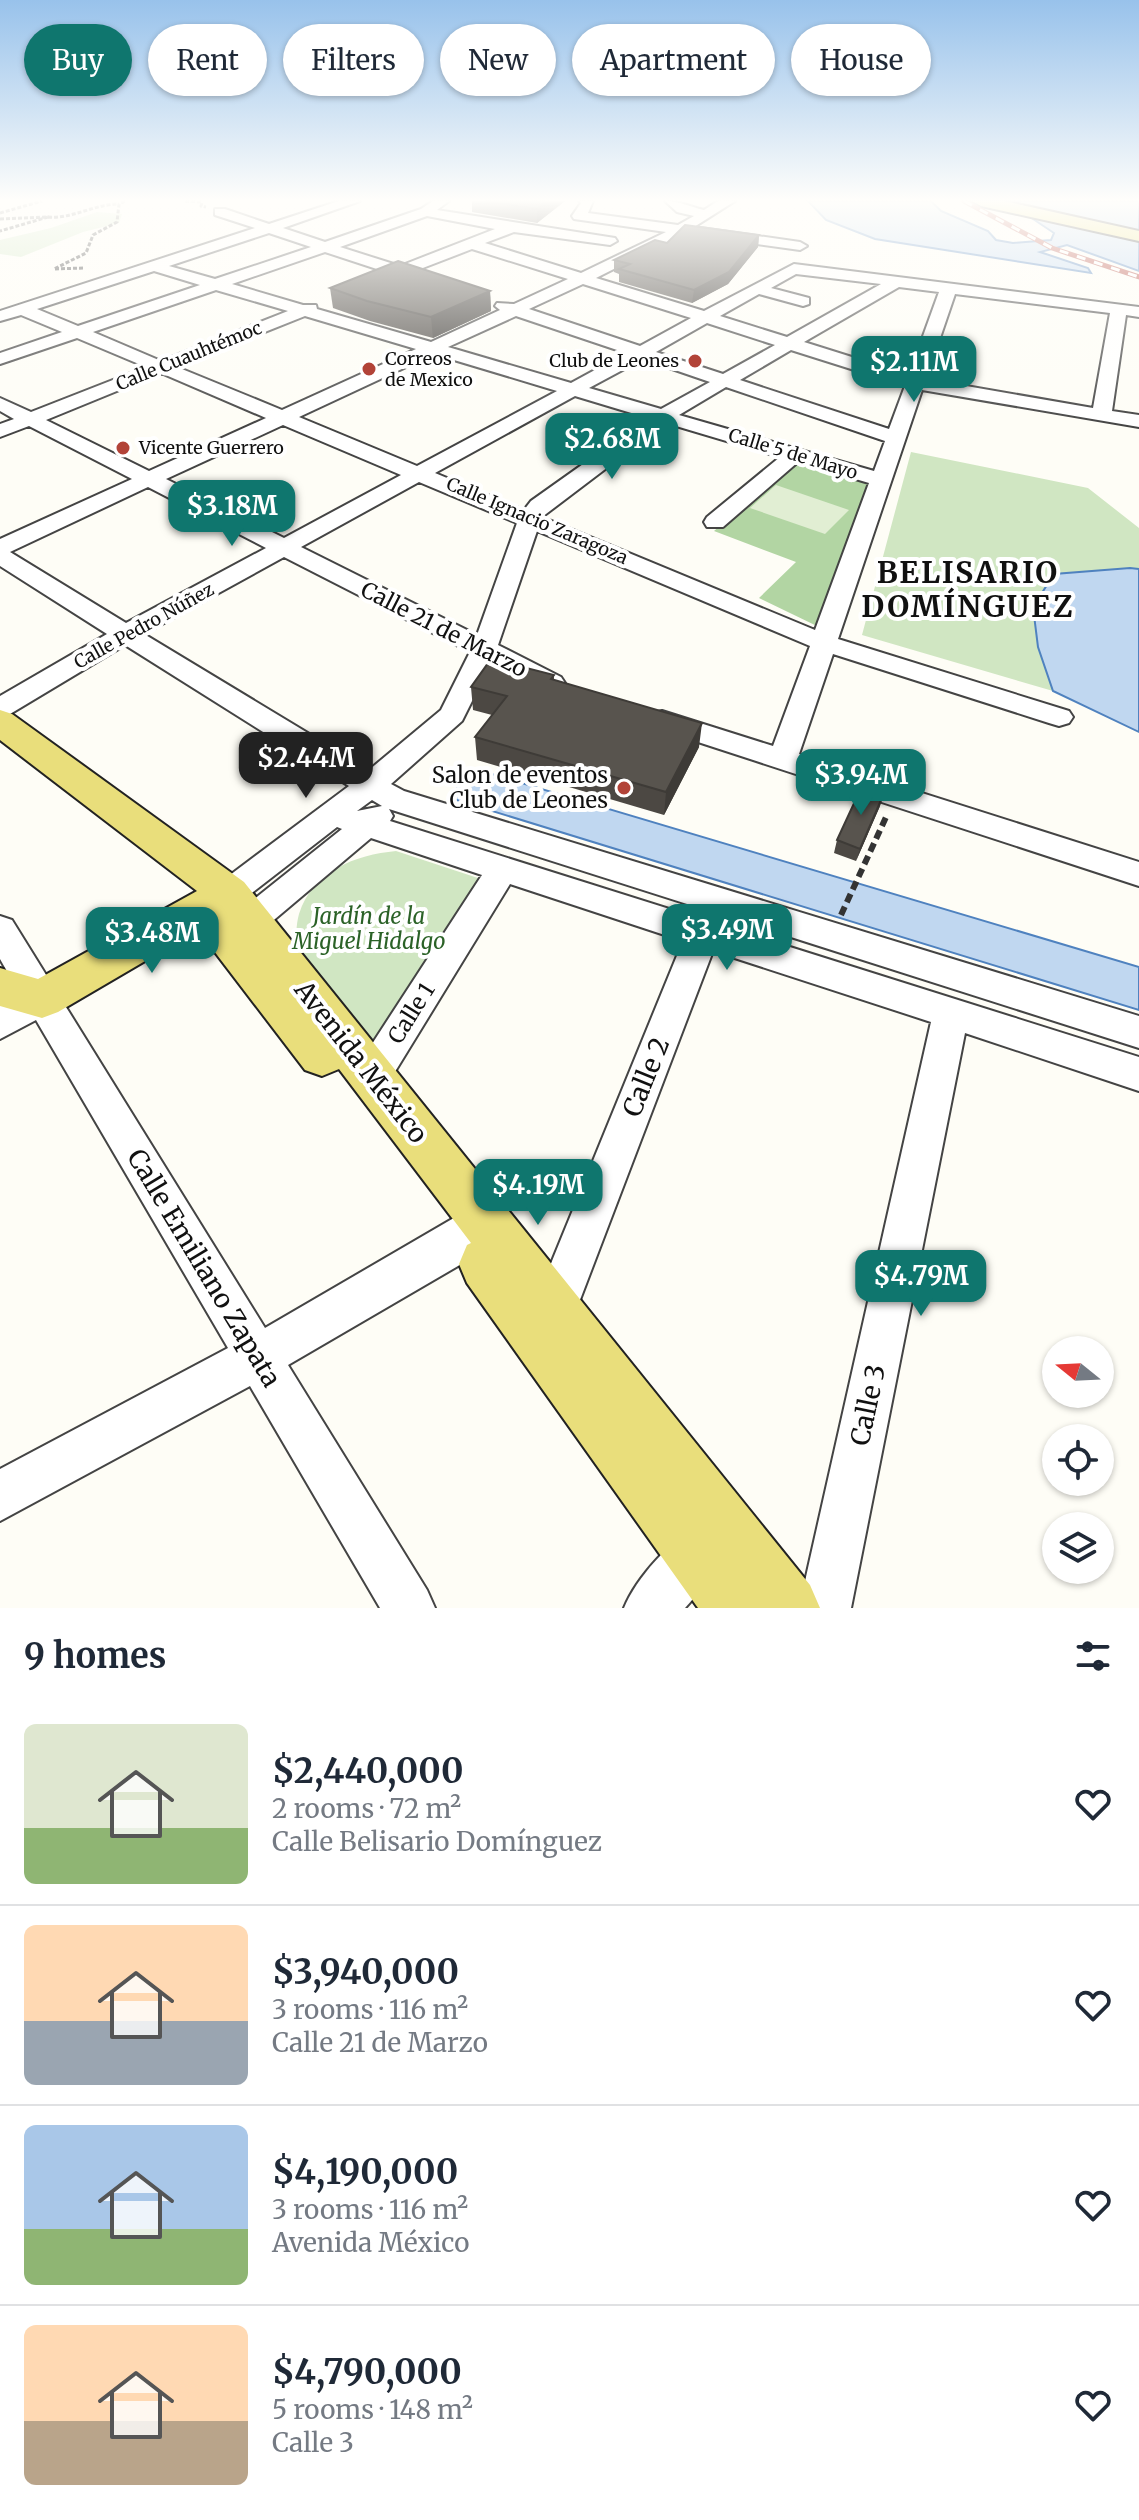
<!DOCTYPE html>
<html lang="en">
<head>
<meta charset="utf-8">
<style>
  body { margin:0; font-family:Merriweather,serif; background:#f2f2f3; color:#1f2937; height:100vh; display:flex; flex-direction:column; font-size:30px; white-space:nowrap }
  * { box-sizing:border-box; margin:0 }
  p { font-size:26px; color:#747a83 }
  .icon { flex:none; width:44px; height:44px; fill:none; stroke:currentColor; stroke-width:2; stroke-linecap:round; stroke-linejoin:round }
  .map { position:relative; height:1608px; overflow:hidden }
  .panel { display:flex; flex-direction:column; background:#fff; flex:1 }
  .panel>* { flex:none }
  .guide { position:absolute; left:24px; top:24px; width:1092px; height:72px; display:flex; gap:16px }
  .needle { width:52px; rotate:288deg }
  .fabs { position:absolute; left:1042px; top:1336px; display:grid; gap:16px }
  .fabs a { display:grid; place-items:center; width:72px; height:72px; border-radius:50%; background:#fff; box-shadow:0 2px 6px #0004; font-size:40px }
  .price { position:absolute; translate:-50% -68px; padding:0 18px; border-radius:16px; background:#0f766e; color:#fff; font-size:26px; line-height:52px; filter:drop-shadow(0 2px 4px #0008) }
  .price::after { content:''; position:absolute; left:50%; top:48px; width:24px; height:18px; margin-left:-12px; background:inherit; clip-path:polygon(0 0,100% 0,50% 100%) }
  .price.current { background:#222; color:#fff }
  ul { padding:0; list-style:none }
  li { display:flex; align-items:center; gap:24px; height:200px; padding:0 24px }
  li+li { border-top:2px solid #e0e1e3 }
  li span { display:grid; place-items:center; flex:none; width:224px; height:160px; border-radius:12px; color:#555 }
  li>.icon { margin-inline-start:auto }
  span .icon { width:96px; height:96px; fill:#fffc; stroke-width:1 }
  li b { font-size:34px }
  h2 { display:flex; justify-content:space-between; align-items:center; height:96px; padding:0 24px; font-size:34px }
  .pill { padding:0 28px; border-radius:36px; background:#fff; box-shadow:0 2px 6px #0004; font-size:28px; line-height:72px }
  .pill.current { background:#0f766e; color:#fff }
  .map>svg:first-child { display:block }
  .green { fill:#d0e6c2 }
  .forest { fill:#b2d5a3 }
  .pitch { fill:#e1eed3 }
  .water { fill:#c0d7f0; stroke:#4f82bf; stroke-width:2 }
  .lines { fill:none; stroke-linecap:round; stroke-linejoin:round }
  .minor-casing { stroke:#444; stroke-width:4 }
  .major-casing { stroke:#222; stroke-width:4 }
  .path-far1 { stroke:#333; stroke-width:3; stroke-dasharray:4 2; stroke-linecap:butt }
  .path { stroke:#333; stroke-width:6; stroke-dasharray:9 5; stroke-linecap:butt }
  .minor { fill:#fff; fill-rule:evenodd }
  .major { fill:#e9de7b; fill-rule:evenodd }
  .rail-casing { stroke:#b24338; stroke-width:5 }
  .rail { stroke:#fff; stroke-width:3; stroke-dasharray:9; stroke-linecap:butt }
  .wall { fill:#4c4843 }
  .shaded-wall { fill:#3e3b37 }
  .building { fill:#58544e; stroke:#3e3b37; stroke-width:2 }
  .poi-dot { fill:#b24338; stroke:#fff; stroke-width:3 }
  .labels { text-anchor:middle; stroke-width:8; stroke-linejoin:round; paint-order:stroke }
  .far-street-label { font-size:18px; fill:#111; stroke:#fff }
  .far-poi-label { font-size:18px; fill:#111; stroke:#fff; text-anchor:start }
  .street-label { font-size:22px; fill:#111; stroke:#fff }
  .poi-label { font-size:22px; fill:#111; stroke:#fff; text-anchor:end }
  .park-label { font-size:22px; font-style:italic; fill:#2b6227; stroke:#fff }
  .near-street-label { font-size:26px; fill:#111; stroke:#fff }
  .district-label { font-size:30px; font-weight:bold; letter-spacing:2px; fill:#111; stroke:#fff }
</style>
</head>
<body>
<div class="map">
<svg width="1139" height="1608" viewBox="0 0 1139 1608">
  <rect width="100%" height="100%" fill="#fefdf6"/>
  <g class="green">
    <path d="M97,212L122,214L119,223L83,232L21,257L0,254V240L51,228Z"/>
    <path d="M911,452L1088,488L1139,528V569L1054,574L1038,647L1053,691L862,635Z"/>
    <path d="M396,851L484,880L374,1048C350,1017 317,985 300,950C295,939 296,925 299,914C313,871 355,855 396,851Z"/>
  </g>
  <path class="forest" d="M799,459L879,484L821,628L759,598L796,562L714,531Z"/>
  <path class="pitch" d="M776,485L849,510L825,534L750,508Z"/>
  <g class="water">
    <path d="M808,201H931L941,211L988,231L996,240L1013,243L1051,240L1054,233L1006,201H1139V271L1067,245L1040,252L1088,268L1091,273L875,239L826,220Z"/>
    <path d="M1130,568L1139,569V732L1053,691L1038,647L1033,607L1054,574Z"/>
    <path d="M471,768L1139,967V1010L450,798Z"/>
  </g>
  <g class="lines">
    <g class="minor-casing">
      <g id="minor">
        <path d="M339,201H360L283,228L325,242L421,209L433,201H449L437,210L615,238L617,241L610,245L514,232L485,243L581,273L666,232L574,219L572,216L581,203L579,201H593L588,213L678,225L694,216L677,212L665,201C680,201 690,207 704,210L718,201H735L694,227L800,242L807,246L800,250L683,234L596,278L704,311L794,264L1139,307V317L1126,315L1112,411L1139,415V427L922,390L838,639L1069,711L1073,717L1069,723L1059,726L1049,723L833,654L799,754L1139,862V886L652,727L648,720L652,713L662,711L773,746L810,646L537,531L498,645L561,677L565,683L561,689C539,695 511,673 491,663L462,721L391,784L404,791L1139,1016V1048L389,809L393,816L390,821L1139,1057V1091L965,1033L851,1608H799L931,1022L713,951L570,1326L554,1332L538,1326L532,1310L683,941L510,884L385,1088L372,1093L359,1088L353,1076L359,1064L482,875L371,838L262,930L250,934L238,930L233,921L238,912L342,829L337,827L240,902L229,906L218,902L213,893L218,884L349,786L125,645L10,714L0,717V696L107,634L0,566V539L132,479L29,426L0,437V424L14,419L0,411V398L31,412L146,367L77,338L0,364V353L62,332L21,315L0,321V311L255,228L215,215V209H225L269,224ZM427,216L495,229L400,266L340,247ZM269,233L311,247L215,279L169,266ZM472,249L568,279L514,304L497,303L495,306L500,310L431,342L317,309L316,305H303L232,284L325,252L386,272L387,278L401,277L423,284L431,279L415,271ZM154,271L200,285L78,326L37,309ZM796,274L881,284L787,337L720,316L759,294L803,306L809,304V298L771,288ZM583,284L691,318L640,346L529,309ZM899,287L939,292L909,375L804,342ZM216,290L288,311L161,361L93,332ZM955,294L1110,313L1093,408L926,379ZM305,316L416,349L282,410L177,367ZM516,316L626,353L571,383L448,347ZM707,323L775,345L723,374L656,352ZM791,350L905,386L889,429L740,380ZM434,354L557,391L417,466L299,417ZM643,359L710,382L661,409L589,388ZM161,373L266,418L149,471L46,420ZM726,387L885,441L874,471L679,415ZM575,396L648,418L531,501L524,510L435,473ZM666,423L780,457L707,517L704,522L707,527H723L798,462L869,483L815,630L542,517ZM283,425L401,475L284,538L166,479ZM419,482L517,523L477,635L301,547ZM148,487L266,548L126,623L10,552ZM284,557L470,652L441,710L369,770L144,634ZM372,800L382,806L357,811Z"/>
        <path d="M0,916L12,920L265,1328L471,1208L486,1202L501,1208L507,1223L501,1238L482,1252L288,1365L427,1590L435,1608H380L250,1386L0,1521V1469L228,1348L36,1020L0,1039V1005L20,994L0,959Z"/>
        <path d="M705,1522L723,1529L730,1547L723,1565L685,1608H624C636,1578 675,1534 705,1522Z"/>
      </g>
    </g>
    <g class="major-casing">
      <g id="major">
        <path d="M972,201H1004L1139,231V241L981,206Z"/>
        <path d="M0,710L12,714L244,882L810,1585L820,1608H698L467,1283L459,1264L467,1245L471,1243L339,1069L322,1076L305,1070L198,930L58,1012L42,1018L0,1006V968L38,979L197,891L0,740Z"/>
      </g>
    </g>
    <g class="path-far1">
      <path d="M185,201L202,202L201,206L206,207"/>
      <path d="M0,213L42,201"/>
      <path d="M48,217C73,219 94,204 119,204"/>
      <path d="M0,219L48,217L0,231"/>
      <path d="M83,268L54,269L86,253L93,235L117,222L119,204L125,201"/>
    </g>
    <path class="path" d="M841,915L887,815"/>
    <use href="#minor" class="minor"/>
    <use href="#major" class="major"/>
    <g class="rail-casing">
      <path id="rail" d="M964,201L1052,248L1139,277"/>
    </g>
    <use href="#rail" class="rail"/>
  </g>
  <g class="wall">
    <path d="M472,201H565L537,223L472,212Z"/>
    <path d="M759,235L758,247L728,284L692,303L619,282V274L614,272V260L667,243Z"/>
    <path d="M330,288L490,291L491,311L433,338L370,321L333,308Z"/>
    <path d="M554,675V680L699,747L664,815L477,760L475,737L492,715L473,710L471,687Z"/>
    <path d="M880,806L856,861L834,853L837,840Z"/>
  </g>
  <g class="shaded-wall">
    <path d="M547,201H565L537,223V209Z"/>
    <path d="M759,235L758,247L728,284L692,303L694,290Z"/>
    <path d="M490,291L491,311L433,338L431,317Z"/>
    <path d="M702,723L699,747L664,815L666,792Z"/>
    <path d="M884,793L880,806L856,861L860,849Z"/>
  </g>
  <g class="building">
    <path d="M485,201H547L537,209Z"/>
    <path d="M685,225L759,235L729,272L694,290L619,269L630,264L614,260L655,240L667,243Z"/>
    <path d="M398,261L490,291L431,317L367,301L330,288Z"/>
    <path d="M491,659L554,675L551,679L702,723L666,792L475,737L507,696L471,687Z"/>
    <path d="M862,786L884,793L860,849L837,840Z"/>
  </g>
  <linearGradient id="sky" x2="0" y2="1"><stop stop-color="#98c2eb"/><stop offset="0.47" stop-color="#fffefb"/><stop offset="1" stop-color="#fffefb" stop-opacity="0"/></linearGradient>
  <rect width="1139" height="426" fill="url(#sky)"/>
  <g class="poi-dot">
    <circle cx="695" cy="361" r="8"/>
    <circle cx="369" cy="369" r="8"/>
    <circle cx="123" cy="448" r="8"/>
    <circle cx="624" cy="788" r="8"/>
  </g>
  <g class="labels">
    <g class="far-street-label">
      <text transform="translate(189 356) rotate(-22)" y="6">Calle Cuauhtémoc</text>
      <text transform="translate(793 454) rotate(17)" y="6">Calle 5 de Mayo</text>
      <text transform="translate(537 521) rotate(23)" y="6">Calle Ignacio Zaragoza</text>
      <text transform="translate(144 626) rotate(-29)" y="6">Calle Pedro Núñez</text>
    </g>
    <g class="far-poi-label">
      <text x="385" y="365">Correos<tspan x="385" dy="21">de Mexico</tspan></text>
      <text x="679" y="367" text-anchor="end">Club de Leones</text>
      <text x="139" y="454">Vicente Guerrero</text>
    </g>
    <g class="street-label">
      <text transform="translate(444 629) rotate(27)" y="8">Calle 21 de Marzo</text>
      <text transform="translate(411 1013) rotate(-58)" y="8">Calle 1</text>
    </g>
    <g class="poi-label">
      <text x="608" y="783">Salon de eventos<tspan x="608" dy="25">Club de Leones</tspan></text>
    </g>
    <g class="park-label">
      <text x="369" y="924">Jardín de la<tspan x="369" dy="25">Miguel Hidalgo</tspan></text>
    </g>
    <g class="near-street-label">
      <text transform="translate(361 1062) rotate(52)" y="9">Avenida México</text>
      <text transform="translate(646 1077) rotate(-68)" y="9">Calle 2</text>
      <text transform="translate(204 1268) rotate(59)" y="9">Calle Emiliano Zapata</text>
      <text transform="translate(868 1405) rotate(-78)" y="9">Calle 3</text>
    </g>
    <g class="district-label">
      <text x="968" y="583">BELISARIO<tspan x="968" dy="34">DOMÍNGUEZ</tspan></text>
    </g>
  </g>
</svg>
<div class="fabs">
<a><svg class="needle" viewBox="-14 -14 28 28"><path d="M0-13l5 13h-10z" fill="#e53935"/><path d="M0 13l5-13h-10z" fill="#747a83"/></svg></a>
<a><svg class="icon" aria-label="locate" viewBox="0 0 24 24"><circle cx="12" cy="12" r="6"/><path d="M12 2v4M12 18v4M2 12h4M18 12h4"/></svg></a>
<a><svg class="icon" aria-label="layers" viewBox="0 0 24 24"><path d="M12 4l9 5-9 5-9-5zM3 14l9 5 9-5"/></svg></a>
</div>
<b class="price" style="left:914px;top:404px">$2.11M</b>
<b class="price" style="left:612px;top:481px">$2.68M</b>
<b class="price" style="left:232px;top:548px">$3.18M</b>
<b class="price current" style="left:306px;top:800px">$2.44M</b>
<b class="price" style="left:861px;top:817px">$3.94M</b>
<b class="price" style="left:727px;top:972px">$3.49M</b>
<b class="price" style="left:152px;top:975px">$3.48M</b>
<b class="price" style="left:538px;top:1227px">$4.19M</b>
<b class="price" style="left:921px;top:1318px">$4.79M</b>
<div class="guide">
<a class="pill current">Buy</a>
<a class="pill">Rent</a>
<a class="pill">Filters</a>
<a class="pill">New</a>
<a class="pill">Apartment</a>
<a class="pill">House</a>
</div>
</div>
<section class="panel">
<h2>9 homes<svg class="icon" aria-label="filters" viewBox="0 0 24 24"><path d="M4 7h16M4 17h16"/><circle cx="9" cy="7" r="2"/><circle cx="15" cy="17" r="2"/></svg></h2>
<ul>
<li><span style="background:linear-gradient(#dfe7d0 65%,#8fb573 0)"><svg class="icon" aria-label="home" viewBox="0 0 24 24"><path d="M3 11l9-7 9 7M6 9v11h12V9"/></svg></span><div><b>$2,440,000</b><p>2 rooms · 72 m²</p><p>Calle Belisario Domínguez</p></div><svg class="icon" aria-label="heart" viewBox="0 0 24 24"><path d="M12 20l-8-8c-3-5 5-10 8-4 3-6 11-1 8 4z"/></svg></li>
<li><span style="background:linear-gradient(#ffd9b3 60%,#9aa5b1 0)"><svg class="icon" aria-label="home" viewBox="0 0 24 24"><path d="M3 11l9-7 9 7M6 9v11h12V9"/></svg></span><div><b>$3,940,000</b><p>3 rooms · 116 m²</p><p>Calle 21 de Marzo</p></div><svg class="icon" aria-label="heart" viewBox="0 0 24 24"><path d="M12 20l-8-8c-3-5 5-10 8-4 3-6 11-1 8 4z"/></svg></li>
<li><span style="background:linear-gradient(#a9c7e8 65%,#8fb573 0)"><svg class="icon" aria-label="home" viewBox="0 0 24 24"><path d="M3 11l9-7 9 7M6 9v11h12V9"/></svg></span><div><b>$4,190,000</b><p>3 rooms · 116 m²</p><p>Avenida México</p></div><svg class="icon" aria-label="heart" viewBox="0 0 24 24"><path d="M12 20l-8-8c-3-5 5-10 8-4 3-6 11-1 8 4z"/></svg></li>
<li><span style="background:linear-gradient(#ffd9b3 60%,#b9a48a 0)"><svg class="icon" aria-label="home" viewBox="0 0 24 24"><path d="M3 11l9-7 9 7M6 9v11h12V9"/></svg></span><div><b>$4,790,000</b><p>5 rooms · 148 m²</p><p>Calle 3</p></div><svg class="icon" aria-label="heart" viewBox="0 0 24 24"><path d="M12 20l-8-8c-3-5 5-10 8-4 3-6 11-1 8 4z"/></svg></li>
</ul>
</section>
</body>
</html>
